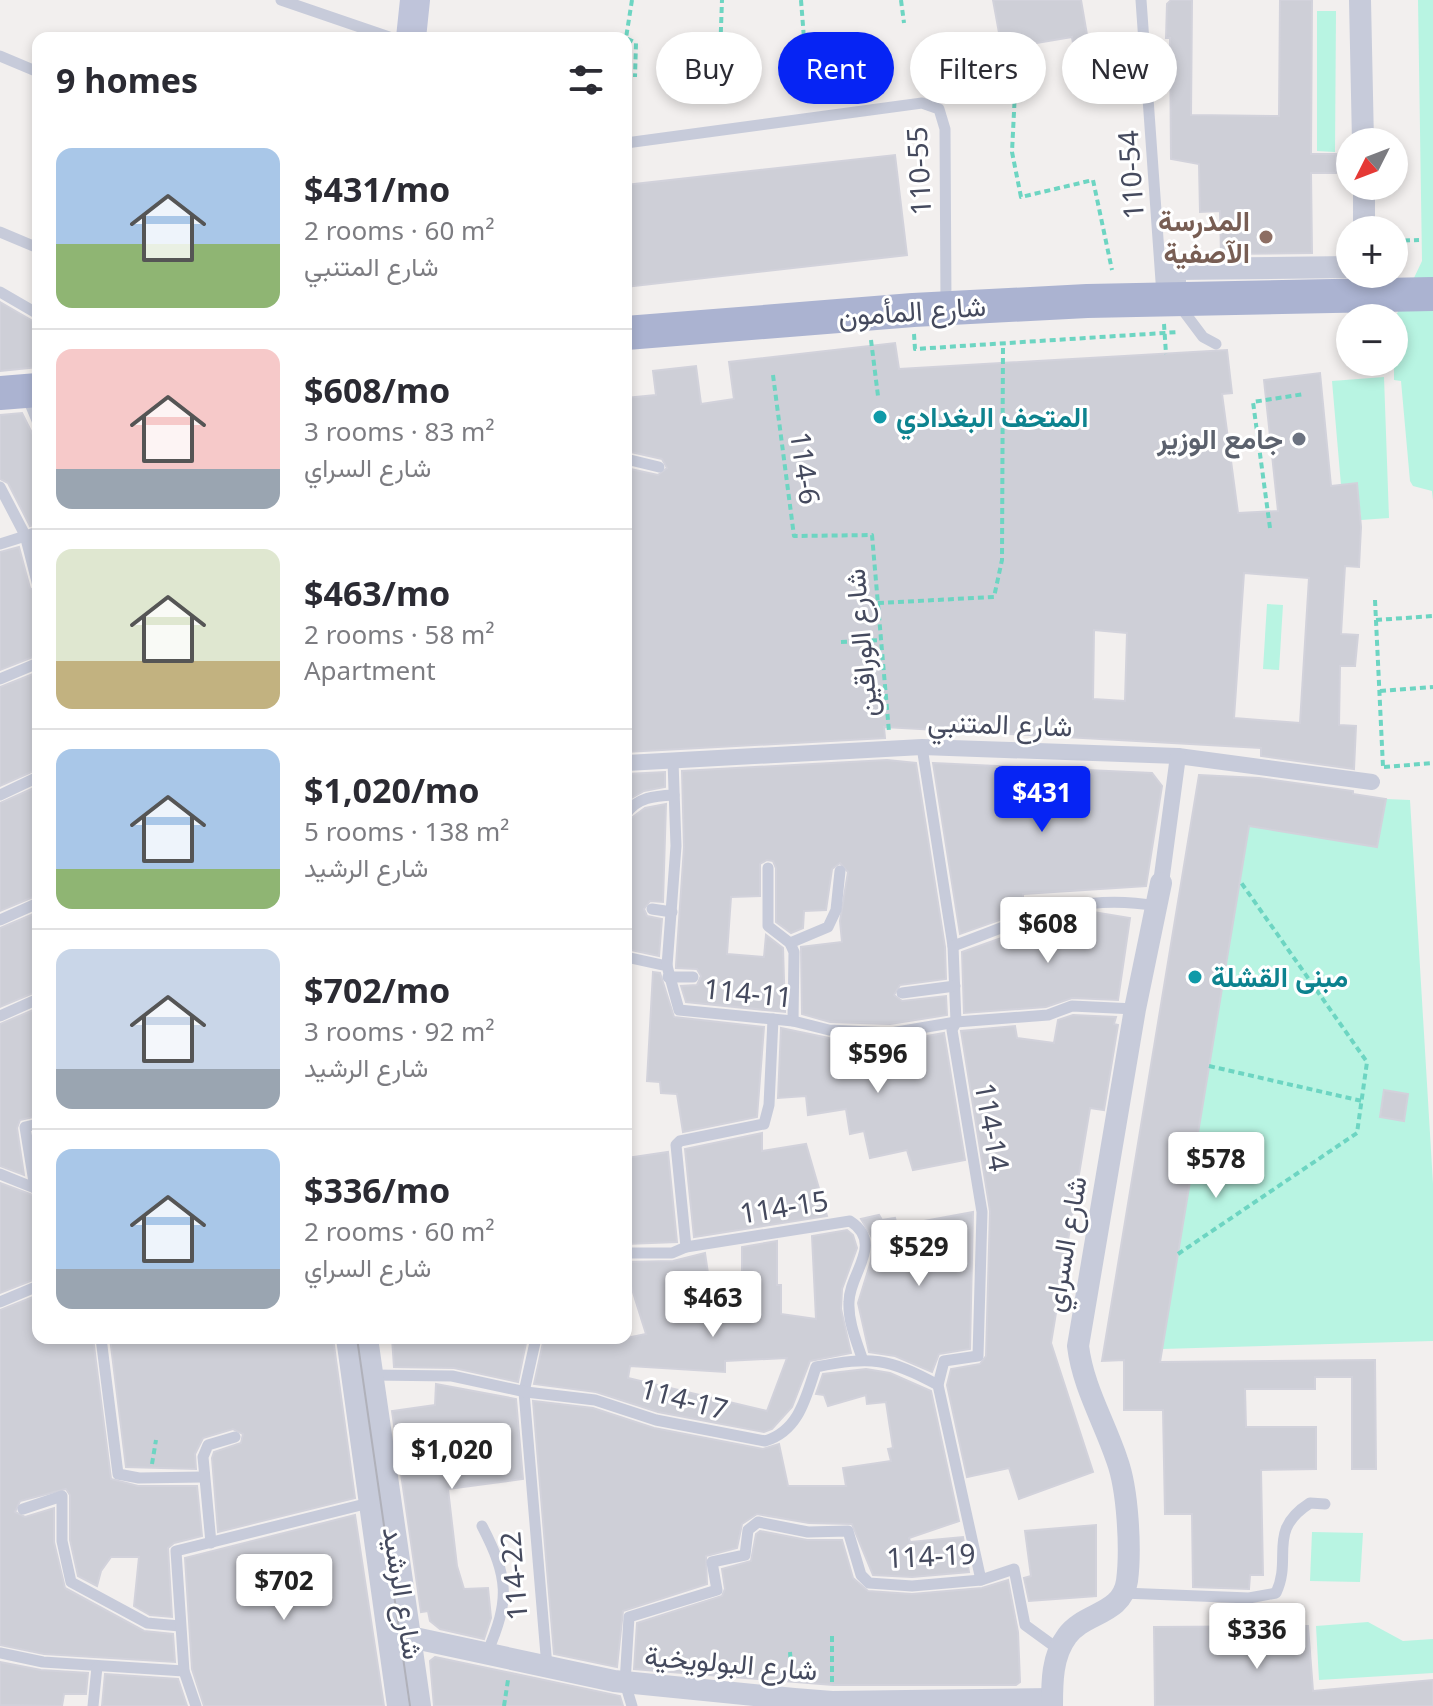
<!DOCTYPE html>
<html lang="en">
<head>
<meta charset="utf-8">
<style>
  body { margin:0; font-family:"Noto Sans",Vazirmatn,sans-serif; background:#f7f7f7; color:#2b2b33; height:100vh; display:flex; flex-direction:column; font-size:30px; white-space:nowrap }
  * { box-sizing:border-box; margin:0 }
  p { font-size:26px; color:#7c7c81 }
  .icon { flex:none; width:44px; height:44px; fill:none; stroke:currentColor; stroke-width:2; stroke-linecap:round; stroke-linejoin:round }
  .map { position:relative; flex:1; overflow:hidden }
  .drawer { position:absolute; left:32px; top:32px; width:600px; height:1312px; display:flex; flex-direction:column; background:#fff; border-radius:16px; box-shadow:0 4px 12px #0003 }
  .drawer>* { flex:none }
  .guide { position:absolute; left:656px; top:32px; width:656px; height:72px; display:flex; gap:16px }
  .needle { width:52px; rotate:228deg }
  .tools { position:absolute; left:1336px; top:128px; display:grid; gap:16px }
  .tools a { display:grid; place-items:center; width:72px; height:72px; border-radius:50%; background:#fff; box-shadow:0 4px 12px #0003; font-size:40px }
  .price { position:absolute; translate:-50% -68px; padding:0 18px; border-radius:8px; background:#fff; color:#222; font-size:26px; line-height:52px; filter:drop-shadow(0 2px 4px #0008) }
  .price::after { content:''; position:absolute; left:50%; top:48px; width:24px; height:18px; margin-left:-12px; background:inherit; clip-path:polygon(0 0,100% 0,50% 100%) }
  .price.current { background:#0624f4; color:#fff }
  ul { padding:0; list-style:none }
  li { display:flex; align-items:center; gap:24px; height:200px; padding:0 24px }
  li+li { border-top:2px solid #e1e1e2 }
  li span { display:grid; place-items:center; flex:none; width:224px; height:160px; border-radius:16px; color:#555 }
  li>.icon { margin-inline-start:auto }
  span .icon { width:96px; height:96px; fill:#fffc; stroke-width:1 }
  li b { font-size:34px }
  h2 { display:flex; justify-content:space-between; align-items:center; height:96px; padding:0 24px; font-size:34px }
  .pill { padding:0 28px; border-radius:36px; background:#fff; box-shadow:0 4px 12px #0003; font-size:28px; line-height:72px }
  .pill.current { background:#0624f4; color:#fff }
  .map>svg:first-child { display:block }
  .green { fill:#b8f4e2 }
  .building { fill:#cecfd7; stroke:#d2d2db; stroke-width:2; fill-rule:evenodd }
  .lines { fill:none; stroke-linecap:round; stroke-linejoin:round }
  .path { stroke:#6dd5c2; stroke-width:4; stroke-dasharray:6 4; stroke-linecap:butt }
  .service { stroke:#c7cbda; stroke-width:11 }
  .pedestrian { stroke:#c7cbda; stroke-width:16 }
  .minor { stroke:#c7cbda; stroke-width:22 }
  .secondary { stroke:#bfc4da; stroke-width:30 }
  .primary { stroke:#abb3d1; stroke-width:34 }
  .tram { stroke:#b0b1ba; stroke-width:2 }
  .education-dot { fill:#8d6e63; stroke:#fff; stroke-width:3 }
  .culture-dot { fill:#0f9aa8; stroke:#fff; stroke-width:3 }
  .worship-dot { fill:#6b7280; stroke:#fff; stroke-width:3 }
  .labels { text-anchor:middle; stroke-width:6; stroke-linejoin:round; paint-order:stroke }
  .street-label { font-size:28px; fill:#454a5e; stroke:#fff }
  .education-label { font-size:28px; font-weight:bold; fill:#785e54; stroke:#fff; text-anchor:end }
  .culture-label { font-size:28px; font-weight:bold; fill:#0d838f; stroke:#fff; text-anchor:start }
  .worship-label { font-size:28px; font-weight:bold; fill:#5b616d; stroke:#fff; text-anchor:end }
</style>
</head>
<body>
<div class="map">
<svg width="1433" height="1706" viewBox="0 0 1433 1706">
  <rect width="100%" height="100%" fill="#f2efee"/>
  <g class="green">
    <path d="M1418,0H1433V500L1432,491L1413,486L1410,481L1401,381L1394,380V320L1422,261Z"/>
    <path d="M1317,11H1336L1335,152L1317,151Z"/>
    <path d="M1384,377L1389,518L1361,520L1357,484L1341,485L1332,381Z"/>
    <path d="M1267,604L1283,605L1279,670L1263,669Z"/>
    <path d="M1386,799L1410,800L1433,1184V1341L1162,1349L1249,826L1377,847Z"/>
    <path d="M1312,1532L1363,1533L1360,1582L1310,1581Z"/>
    <path d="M1368,1622L1403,1641L1433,1639V1673L1319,1680L1316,1626Z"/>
  </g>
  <g class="building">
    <path d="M993,0H1081L1090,52L1075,55L1072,37L1002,49Z"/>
    <path d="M1171,0H1192L1191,115L1279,116L1280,0H1312L1311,154H1336V173H1311L1312,253L1221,254L1220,211L1200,212L1199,164L1171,159L1170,38H1166L1167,4Z"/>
    <path d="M895,155L907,255L626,287V185Z"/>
    <path d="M0,302L38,324V367L0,371Z"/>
    <path d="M895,343L899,369L1227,350L1232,393L1222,394L1238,513L1278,511L1264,380L1320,373L1331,486L1357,483L1361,527L1359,567L1345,566L1341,634L1358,635L1355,666H1340L1339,725L1356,726L1354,769L1261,756V748L884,727L885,738L626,752V468L658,475L667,468L662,459L626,451V398L656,395L653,371L696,366L701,404L734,399L729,362ZM1244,573L1309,578L1300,723L1234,718ZM1094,630L1127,633L1125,701L1093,699Z"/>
    <path d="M22,413L38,445V524L30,526L8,483L0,479V415Z"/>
    <path d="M19,547L30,588L38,594V655L0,670V552Z"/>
    <path d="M38,672V769L0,786V687Z"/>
    <path d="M887,760L916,763L945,947L946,979L900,985L894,995L902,1001L946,996L947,1015L890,1024L830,1022L802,1014L801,947L842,942L840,921L848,872L840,863L832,869L826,910L804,911L803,928L791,933L776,922V868L773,861L767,860L760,864V896L731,897L727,954L764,957L766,935L783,948L785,1012L686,1002L681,986L697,985L701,976L697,969L676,968V965L684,847L682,771Z"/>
    <path d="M933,763L1152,773L1162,786L1146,886L1023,894V900L1045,904L960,934Z"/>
    <path d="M665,772V787L644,791L626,801V774Z"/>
    <path d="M1199,775L1259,778L1353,791V794L1386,799L1377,847L1249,826L1160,1362L1375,1360L1376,1469H1352V1377H1315V1389H1245L1246,1427H1316V1469L1261,1470L1263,1575H1250L1249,1589L1193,1587L1192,1514H1165L1163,1410H1124V1360L1102,1361Z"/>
    <path d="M38,786V895L0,911V803Z"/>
    <path d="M666,804L663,902L650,901L644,909L647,916L662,919L659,956L626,949V822L645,808Z"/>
    <path d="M38,912V991L0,1007V928Z"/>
    <path d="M1093,912L1130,918L1118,1000L1072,998L1046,1007L964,1013L962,952L1055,919Z"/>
    <path d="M653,972L660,973L674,1017L764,1027L757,1117L683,1132L677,1094L661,1093L660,1082L647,1081Z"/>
    <path d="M38,1008V1116L20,1120L17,1128L24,1175L0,1166V1024Z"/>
    <path d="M1073,1015L1116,1017L1114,1024L1118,1025L1104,1110L1090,1108L1051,1343L1093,1472L1019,1499L1009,1468L967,1477L947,1385L951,1369L980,1364L986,1356L990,1211L961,1031L1015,1026L1017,1038L1054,1043L1058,1020Z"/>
    <path d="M781,1028L829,1038L866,1040L868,1067L885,1069L888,1079L920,1073L915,1038L944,1033L965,1160L913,1170L907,1150L870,1158L864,1131L850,1134L846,1109L808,1115L806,1096L778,1098Z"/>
    <path d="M1384,1090L1408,1094L1404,1121L1380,1117Z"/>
    <path d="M762,1133V1151L806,1144L827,1216L694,1237L685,1149Z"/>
    <path d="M668,1152L677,1242L626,1244V1158Z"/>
    <path d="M0,1183L38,1197V1278L0,1293Z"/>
    <path d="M973,1212L970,1349L939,1354L932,1372L895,1356L869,1352L858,1303L871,1261L873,1239L861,1219L879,1215L882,1220L895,1218L897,1226Z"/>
    <path d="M847,1230L853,1235L857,1248L842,1289L841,1309L851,1353L810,1361L792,1407L772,1429L764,1432L658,1412L596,1392L534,1384L544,1338H606L607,1342L646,1334L631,1286H626V1262L673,1261L705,1253L709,1280L742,1275V1247L777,1241V1285H781V1314L816,1319L812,1236ZM787,1358L767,1411L628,1378L630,1366L725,1372V1361Z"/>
    <path d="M38,1295V1338H93L111,1479L138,1486H197L202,1536L174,1543L168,1548L172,1617L150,1615L134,1606L139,1557H111L101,1571L97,1586L78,1576L70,1540V1495L66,1489L20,1501L15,1512L25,1517L54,1508V1542L65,1588L144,1631L173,1634L175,1662L44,1654L0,1645V1310Z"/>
    <path d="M110,1338H333L355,1498L218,1532L212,1458L214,1452L241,1443L243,1434L233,1429L203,1438L195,1454L196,1469L126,1467Z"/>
    <path d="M392,1338H527L518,1382L454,1368L394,1367Z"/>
    <path d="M866,1369L890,1373L931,1391L959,1521L909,1538L910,1542L963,1537L969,1572L912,1577L873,1575L852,1524L809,1523L757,1514L742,1524L737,1548L706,1556L707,1584L623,1611L617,1667L554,1654L533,1401L593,1408L654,1428L763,1449L779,1444L788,1486H846L843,1468L891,1461L888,1449L893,1448L886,1402L867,1404L866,1395L828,1406L824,1395L816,1394L823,1374Z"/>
    <path d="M436,1384L516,1399L523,1479L448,1489L457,1566L464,1589L488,1588L491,1618L484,1639L440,1629L430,1621L428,1611L421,1612L392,1411L435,1405Z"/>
    <path d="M355,1515L384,1706H204L192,1669L185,1558Z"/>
    <path d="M1096,1525V1596L1029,1601L1024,1578L1031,1576L1025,1531Z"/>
    <path d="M760,1531L807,1540H842L853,1578L868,1591L912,1594L982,1588L1008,1580L1018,1632L1020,1682L1016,1685H833L634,1669L637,1623L722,1596L725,1589L722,1569L751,1561L756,1534Z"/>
    <path d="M1308,1626L1313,1691L1433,1680V1706H1155L1154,1627Z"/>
    <path d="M435,1657L620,1696L623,1706H434L430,1661Z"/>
    <path d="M0,1662L41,1670L88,1673L86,1694H64L62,1706L0,1705Z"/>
    <path d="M105,1674L178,1679L187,1706H102Z"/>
  </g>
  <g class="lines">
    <g class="path">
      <path d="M632,0L626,38L636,43L635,77"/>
      <path d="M801,0L809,103"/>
      <path d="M901,0L904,23"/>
      <path d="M719,83L722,0"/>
      <path d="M1015,92L1012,152L1021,197L1093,180L1112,270"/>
      <path d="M1394,241L1419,240"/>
      <path d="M1164,324L1166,354"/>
      <path d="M914,334L915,349L1179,332"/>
      <path d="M871,340L878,396"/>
      <path d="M773,375L794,536L872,535L889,732"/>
      <path d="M1270,528L1253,402L1304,394"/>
      <path d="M1375,600L1383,767"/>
      <path d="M878,603L994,597L1002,560L1003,344"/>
      <path d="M1376,620L1433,616"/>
      <path d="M841,642L881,640"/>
      <path d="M1380,691L1433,687"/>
      <path d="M1384,767L1433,763"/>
      <path d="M1209,1066L1362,1101"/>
      <path d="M1178,1254L1357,1133L1367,1062L1240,881"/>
      <path d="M152,1464L156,1440"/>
      <path d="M832,1636V1684"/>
      <path d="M790,1652L792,1677"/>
      <path d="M504,1706L508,1680"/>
    </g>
    <g class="service">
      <path d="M281,0L392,38"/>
      <path d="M1141,0L1162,295"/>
      <path d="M0,56L38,72"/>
      <path d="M626,143L922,103L939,109L945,129L946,304"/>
      <path d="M0,232L38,248"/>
      <path d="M0,292L38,314"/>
      <path d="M1179,305L1203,337L1216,344"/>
      <path d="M26,394L38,423"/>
      <path d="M626,459L659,467"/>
      <path d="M0,487L25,535L38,586"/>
      <path d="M0,544L38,532"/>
      <path d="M0,679L38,663"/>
      <path d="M922,747L953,946L956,1022L952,1030L982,1212L978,1356L944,1361L938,1385L981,1580"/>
      <path d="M0,795L38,777"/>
      <path d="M626,814C637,797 655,796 674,795"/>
      <path d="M768,868V926L790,943L794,952L793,1021"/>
      <path d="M652,909L672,912"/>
      <path d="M0,920L38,903"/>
      <path d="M790,943L828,927L836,910L840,871"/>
      <path d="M953,946C1028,919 1075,892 1157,906"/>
      <path d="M626,957L667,966L679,1010L793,1021L829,1030L891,1033L956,1022L1048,1015L1072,1006L1135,1009"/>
      <path d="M667,966L676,846L673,761"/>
      <path d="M668,977H693"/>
      <path d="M902,993L955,986"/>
      <path d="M0,1016L38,999"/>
      <path d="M0,1174L37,1189"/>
      <path d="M35,1188L25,1127L38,1124"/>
      <path d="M686,1247L676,1145L680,1141L764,1124L769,1105L773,1019"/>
      <path d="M626,1253H672L686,1247L850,1221C885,1244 849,1273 849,1302C848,1321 856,1340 862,1358"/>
      <path d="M0,1302L38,1286"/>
      <path d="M101,1338L118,1474L139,1478L203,1477"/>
      <path d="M536,1338L524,1392L547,1667"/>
      <path d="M372,1375L452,1376L526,1392L595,1400L656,1420L765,1441C799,1431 806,1397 816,1367C871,1356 889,1358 938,1385"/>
      <path d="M23,1509L62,1496V1541L71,1582L147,1623L180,1626"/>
      <path d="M482,1526C509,1578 510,1600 487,1653"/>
      <path d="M211,1543L203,1457L208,1445L235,1437"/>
      <path d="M1123,1593L1249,1598L1276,1593C1293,1557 1266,1531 1310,1503L1325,1504"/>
      <path d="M0,1653L43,1662L184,1671"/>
      <path d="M93,1706L97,1667"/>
      <path d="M196,1706L184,1671L176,1551L369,1503"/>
      <path d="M632,1706L625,1683L629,1617L717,1590L712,1562L745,1555L748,1530L758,1522L808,1532L848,1531L861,1575L869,1583L912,1586L981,1580L1014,1569L1025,1625L1058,1649"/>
    </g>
    <g class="pedestrian">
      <path d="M626,763L922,747L1178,756L1372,782"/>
      <path d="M1161,883L1178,756"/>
    </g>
    <g class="minor">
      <path d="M1360,0L1363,142"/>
      <path d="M1364,186V230"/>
      <path d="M1175,297V269L1350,267"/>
      <path d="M347,1338L398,1706"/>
      <path d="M367,1338L420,1706"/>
      <path d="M410,1637L614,1681L794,1699L832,1702L1052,1699"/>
      <path d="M1052,1706C1052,1682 1052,1656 1067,1636C1084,1612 1122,1615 1127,1581C1131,1550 1128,1490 1117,1460C1104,1421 1083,1387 1078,1346L1135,1009L1161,883"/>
    </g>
    <path class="secondary" d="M411,38L415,0"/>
    <g class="primary">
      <path d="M626,333L913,310L1087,301L1433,294"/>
      <path d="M0,393L38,390"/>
    </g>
    <path class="tram" d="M357,1338L410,1706"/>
  </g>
  <circle class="education-dot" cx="1266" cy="237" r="8"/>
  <g class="culture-dot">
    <circle cx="880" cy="417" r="8"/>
    <circle cx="1195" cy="977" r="8"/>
  </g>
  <circle class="worship-dot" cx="1299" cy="439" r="8"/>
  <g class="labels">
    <g class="street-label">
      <text transform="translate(919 171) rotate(-93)" y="10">110-55</text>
      <text transform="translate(1131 175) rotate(-94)" y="10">110-54</text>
      <text transform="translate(912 311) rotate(-4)" y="10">شارع المأمون</text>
      <text transform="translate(805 468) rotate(82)" y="10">114-6</text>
      <text transform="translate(861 643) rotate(-95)" y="10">شارع الوراقين</text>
      <text transform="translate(1000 724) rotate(2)" y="10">شارع المتنبي</text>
      <text transform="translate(748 993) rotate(6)" y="10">114-11</text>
      <text transform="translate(992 1127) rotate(80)" y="10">114-14</text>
      <text transform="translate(784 1207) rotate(-9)" y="10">114-15</text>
      <text transform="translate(1065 1244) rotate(-80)" y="10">شارع السراي</text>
      <text transform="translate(684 1399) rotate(15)" y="10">114-17</text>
      <text transform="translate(931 1556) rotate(-3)" y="10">114-19</text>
      <text transform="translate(514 1576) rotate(-95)" y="10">114-22</text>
      <text transform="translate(403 1593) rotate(81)" y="10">شارع الرشيد</text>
      <text transform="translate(731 1663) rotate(5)" y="10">شارع البولويخية</text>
    </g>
    <g class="education-label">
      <text x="1250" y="231">المدرسة<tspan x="1250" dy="32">الآصفية</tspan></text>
    </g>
    <g class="culture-label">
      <text x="896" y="427">المتحف البغدادي</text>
      <text x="1211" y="987">مبنى القشلة</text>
    </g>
    <g class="worship-label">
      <text x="1283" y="449">جامع الوزير</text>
    </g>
  </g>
</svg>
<div class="tools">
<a><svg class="needle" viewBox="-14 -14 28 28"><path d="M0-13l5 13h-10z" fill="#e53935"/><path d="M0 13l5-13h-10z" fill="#7c7c81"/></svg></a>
<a>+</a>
<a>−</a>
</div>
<b class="price current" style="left:1042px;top:834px">$431</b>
<b class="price" style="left:1048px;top:965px">$608</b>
<b class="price" style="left:878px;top:1095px">$596</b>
<b class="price" style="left:1216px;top:1200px">$578</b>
<b class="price" style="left:919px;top:1288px">$529</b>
<b class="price" style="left:713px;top:1339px">$463</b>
<b class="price" style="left:452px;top:1491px">$1,020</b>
<b class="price" style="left:284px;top:1622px">$702</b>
<b class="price" style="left:1257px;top:1671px">$336</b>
<div class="guide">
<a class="pill">Buy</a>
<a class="pill current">Rent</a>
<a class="pill">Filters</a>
<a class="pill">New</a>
</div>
<section class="drawer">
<h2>9 homes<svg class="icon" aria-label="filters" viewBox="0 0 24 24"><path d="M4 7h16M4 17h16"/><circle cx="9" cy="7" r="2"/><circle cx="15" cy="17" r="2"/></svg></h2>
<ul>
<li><span style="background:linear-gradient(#a9c7e8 60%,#8fb573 0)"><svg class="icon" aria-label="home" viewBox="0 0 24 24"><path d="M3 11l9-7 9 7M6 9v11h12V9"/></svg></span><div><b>$431/mo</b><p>2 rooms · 60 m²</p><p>شارع المتنبي</p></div></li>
<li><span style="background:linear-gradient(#f6c9c9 75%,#9aa5b1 0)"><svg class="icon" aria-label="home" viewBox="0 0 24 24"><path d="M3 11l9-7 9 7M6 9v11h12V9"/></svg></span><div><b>$608/mo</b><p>3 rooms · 83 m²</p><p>شارع السراي</p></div></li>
<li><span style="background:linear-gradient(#dfe7d0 70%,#c2b280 0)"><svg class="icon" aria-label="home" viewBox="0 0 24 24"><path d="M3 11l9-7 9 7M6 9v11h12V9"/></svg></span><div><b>$463/mo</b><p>2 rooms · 58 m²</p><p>Apartment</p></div></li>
<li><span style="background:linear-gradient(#a9c7e8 75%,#8fb573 0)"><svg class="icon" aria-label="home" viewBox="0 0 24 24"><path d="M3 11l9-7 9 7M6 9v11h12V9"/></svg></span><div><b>$1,020/mo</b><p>5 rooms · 138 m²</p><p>شارع الرشيد</p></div></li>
<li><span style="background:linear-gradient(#c9d6e8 75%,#9aa5b1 0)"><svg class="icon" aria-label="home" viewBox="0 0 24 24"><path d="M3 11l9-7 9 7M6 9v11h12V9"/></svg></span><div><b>$702/mo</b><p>3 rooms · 92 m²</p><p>شارع الرشيد</p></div></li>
<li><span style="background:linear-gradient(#a9c7e8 75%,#9aa5b1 0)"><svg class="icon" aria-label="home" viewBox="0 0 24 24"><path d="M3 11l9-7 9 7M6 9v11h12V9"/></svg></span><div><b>$336/mo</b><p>2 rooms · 60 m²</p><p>شارع السراي</p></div></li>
</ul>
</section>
</div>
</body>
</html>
